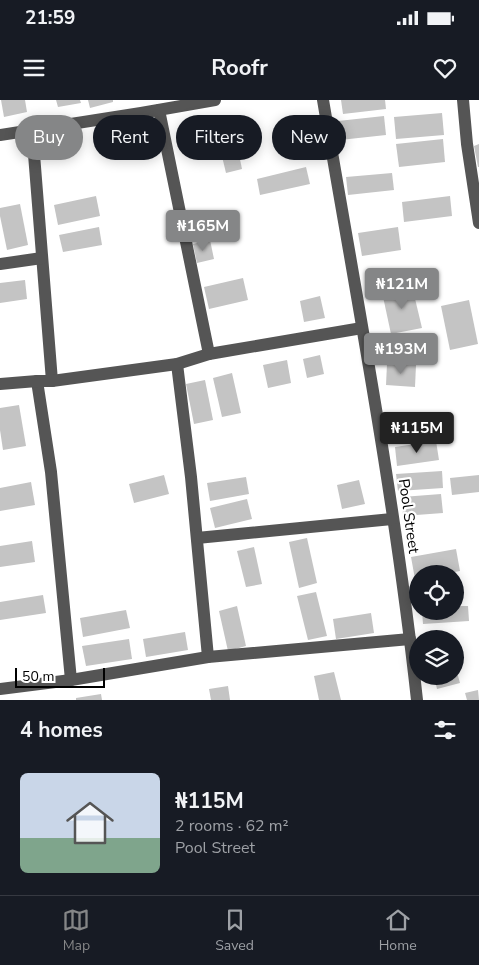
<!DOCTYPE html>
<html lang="en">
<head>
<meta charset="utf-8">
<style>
  body { margin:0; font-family:"Nunito Sans",sans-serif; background:#20242c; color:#f1f3f6; height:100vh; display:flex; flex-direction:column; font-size:19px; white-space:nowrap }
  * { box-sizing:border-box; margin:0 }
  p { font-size:16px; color:#9ea1a6 }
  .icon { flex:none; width:28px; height:28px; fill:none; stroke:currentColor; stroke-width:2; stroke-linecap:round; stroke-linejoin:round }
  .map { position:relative; height:600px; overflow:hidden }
  .side { display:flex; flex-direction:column; background:#171b24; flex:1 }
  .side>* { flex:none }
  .guide { position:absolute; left:15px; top:15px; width:450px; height:45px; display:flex; gap:10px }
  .buttons { position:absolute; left:409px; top:465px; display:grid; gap:10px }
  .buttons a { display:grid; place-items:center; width:55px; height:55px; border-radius:50%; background:#171b24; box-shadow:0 2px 12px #0003; font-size:25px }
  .scale { position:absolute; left:15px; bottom:12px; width:90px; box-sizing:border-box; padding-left:5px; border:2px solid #000; border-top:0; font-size:14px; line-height:18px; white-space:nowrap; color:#000; -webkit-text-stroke:4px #fff; paint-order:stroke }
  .price { position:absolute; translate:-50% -42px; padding:0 11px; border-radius:5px; background:#858687; color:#fff; font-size:16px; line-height:32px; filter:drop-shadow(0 1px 2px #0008) }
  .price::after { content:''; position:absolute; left:50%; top:30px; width:15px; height:11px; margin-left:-8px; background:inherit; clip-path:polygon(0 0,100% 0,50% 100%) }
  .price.selected { background:#222; color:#fff }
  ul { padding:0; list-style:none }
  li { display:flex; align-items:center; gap:15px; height:125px; padding:0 20px }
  li span { display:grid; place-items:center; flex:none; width:140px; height:100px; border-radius:8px; color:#555 }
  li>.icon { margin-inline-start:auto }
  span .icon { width:60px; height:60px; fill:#fffc; stroke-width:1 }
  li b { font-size:21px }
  h2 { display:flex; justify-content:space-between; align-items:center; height:60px; padding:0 20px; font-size:21px }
  .chip { padding:0 18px; border-radius:22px; background:#171b24; box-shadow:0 2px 12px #0003; font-size:18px; line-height:45px }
  .chip.selected { background:#858687; color:#fff }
  .status { display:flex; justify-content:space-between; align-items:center; height:35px; padding:0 25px; background:#171b24; direction:ltr }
  .status svg { height:14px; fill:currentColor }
  header { display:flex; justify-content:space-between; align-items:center; height:65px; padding:0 20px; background:#171b24; font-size:22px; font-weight:700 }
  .tabs { display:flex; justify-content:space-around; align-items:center; height:70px; border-top:1px solid #363941; background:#171b24; font-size:14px; color:#9ea1a6 }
  .tabs a { display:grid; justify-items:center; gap:2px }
  .tabs .selected { color:#858687 }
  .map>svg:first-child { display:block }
  .building { fill:#c4c4c4 }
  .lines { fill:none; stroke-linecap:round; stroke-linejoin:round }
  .minor { stroke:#555; stroke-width:12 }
  .labels { text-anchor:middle; stroke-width:4.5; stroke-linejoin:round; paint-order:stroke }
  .street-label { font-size:15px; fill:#000; stroke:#fff }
</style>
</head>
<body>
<div class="status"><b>21:59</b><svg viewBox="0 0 49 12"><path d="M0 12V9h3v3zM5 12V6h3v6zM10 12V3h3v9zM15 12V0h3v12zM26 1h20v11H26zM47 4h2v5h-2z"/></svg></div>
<header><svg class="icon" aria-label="menu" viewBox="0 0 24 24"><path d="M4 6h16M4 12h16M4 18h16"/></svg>Roofr<svg class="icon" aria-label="heart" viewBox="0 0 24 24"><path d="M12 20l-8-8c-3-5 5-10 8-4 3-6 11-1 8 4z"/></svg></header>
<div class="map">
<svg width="479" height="600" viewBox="0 0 479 600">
  <rect width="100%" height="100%" fill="#fff"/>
  <g class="building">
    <path d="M1,0H25L27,12L4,17Z"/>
    <path d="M56,0H80L81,3L58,7Z"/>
    <path d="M88,0H113V2L90,8Z"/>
    <path d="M341,0H385L386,9L343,14Z"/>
    <path d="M442,13L444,35L396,39L394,17Z"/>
    <path d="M384,16L386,35L340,40L338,21Z"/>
    <path d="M443,39L445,62L399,67L396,44Z"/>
    <path d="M479,44V67H478L474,46Z"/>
    <path d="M237,45L242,69L226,73L220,48Z"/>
    <path d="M306,67L310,84L260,95L257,79Z"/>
    <path d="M392,73L394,90L348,95L346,77Z"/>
    <path d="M96,96L100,116L58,125L54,105Z"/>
    <path d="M450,96L452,116L404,122L402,102Z"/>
    <path d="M20,104L28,145L7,150L0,116V108Z"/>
    <path d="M99,127L102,145L63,152L59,135Z"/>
    <path d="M398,127L401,150L362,156L358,133Z"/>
    <path d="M210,140L214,159L197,163L193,144Z"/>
    <path d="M243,178L248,200L209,209L204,187Z"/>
    <path d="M25,180L27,199L0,203V183Z"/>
    <path d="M412,186L422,228L391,234L382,192Z"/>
    <path d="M320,196L325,218L304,222L300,201Z"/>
    <path d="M469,200L478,244L450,250L441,206Z"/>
    <path d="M320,255L324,274L307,278L303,259Z"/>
    <path d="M287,260L291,283L268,288L263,265Z"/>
    <path d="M387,264L416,265L415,287L386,285Z"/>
    <path d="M232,273L241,313L222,317L213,278Z"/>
    <path d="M205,280L213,320L194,324L186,284Z"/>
    <path d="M19,305L26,346L3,350L0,330V308Z"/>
    <path d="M432,317L434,335L392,340L390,322Z"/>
    <path d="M436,341L439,360L397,366L395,347Z"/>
    <path d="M442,371L443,388L398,391L396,374Z"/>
    <path d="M164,375L169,394L134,403L129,384Z"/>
    <path d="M479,375V392L452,395L450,378Z"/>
    <path d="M246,377L249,394L210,401L207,383Z"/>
    <path d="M359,380L365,404L342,409L337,385Z"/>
    <path d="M31,382L35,405L0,411V388Z"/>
    <path d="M441,394L443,413L403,416L402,397Z"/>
    <path d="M247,399L252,419L215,428L210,408Z"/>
    <path d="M307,438L317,483L299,488L289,442Z"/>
    <path d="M32,441L35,462L0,467V446Z"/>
    <path d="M254,447L262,484L246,487L237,451Z"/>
    <path d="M456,449L460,471L444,474H418V479H415L411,457Z"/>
    <path d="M316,492L327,536L308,540L297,496Z"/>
    <path d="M43,495L46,513L0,520V502Z"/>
    <path d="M237,506L246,546L228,551L219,511Z"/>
    <path d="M455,506H468L469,521L423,524L422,511H455Z"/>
    <path d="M126,510L130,528L83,537L80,518Z"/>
    <path d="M371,513L374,533L336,539L333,519Z"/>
    <path d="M185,532L188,550L146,557L143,539Z"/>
    <path d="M129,539L132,559L86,566L82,546Z"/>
    <path d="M455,565L460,583L437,589L434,576H455Z"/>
    <path d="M334,572L341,600H319L314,576Z"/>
    <path d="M228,586L230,600H211L209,589Z"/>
    <path d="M478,590L479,600H467L465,593Z"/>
    <path d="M101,594L102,600H76V598Z"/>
  </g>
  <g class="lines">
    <g class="minor">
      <path d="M323,0C357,200 395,399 417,600"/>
      <path d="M463,0L467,44L479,123"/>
      <path d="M159,10L209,254"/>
      <path d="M32,29L52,281"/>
      <path d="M0,35L141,13L215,0"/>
      <path d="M0,164L42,158"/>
      <path d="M177,264L191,377L208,557"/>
      <path d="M37,281L51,372L71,580"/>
      <path d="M0,284L37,281H52L177,264L209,254L362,228"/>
      <path d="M197,438L392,419"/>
      <path d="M0,589L71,580L208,557L410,539"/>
    </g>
  </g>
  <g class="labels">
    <g class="street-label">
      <text transform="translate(409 416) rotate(82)" y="5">Pool Street</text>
    </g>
  </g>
</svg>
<div class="buttons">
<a><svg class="icon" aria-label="locate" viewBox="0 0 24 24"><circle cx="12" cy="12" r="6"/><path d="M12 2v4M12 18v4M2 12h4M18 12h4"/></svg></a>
<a><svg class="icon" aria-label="layers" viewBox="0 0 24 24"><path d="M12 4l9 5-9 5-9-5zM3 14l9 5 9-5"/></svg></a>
</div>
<div class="scale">50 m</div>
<b class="price" style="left:203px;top:152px">₦165M</b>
<b class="price" style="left:402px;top:210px">₦121M</b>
<b class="price" style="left:401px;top:275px">₦193M</b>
<b class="price selected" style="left:417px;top:354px">₦115M</b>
<div class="guide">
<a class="chip selected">Buy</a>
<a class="chip">Rent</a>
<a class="chip">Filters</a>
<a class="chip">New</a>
</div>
</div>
<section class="side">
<h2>4 homes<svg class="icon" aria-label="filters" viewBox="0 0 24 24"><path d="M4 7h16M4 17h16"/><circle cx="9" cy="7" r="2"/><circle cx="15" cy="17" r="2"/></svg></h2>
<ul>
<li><span style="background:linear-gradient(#c9d6e8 65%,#7fa58c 0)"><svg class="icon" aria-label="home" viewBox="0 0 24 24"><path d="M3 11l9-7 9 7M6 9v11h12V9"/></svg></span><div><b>₦115M</b><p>2 rooms · 62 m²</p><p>Pool Street</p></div></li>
</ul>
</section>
<nav class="tabs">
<a class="selected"><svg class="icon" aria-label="map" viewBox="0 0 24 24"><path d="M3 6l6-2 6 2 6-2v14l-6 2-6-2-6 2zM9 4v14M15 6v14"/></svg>Map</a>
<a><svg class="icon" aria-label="saved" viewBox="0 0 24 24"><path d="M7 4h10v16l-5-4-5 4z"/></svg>Saved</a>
<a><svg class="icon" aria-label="home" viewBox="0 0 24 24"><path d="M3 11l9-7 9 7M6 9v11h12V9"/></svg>Home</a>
</nav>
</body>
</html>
